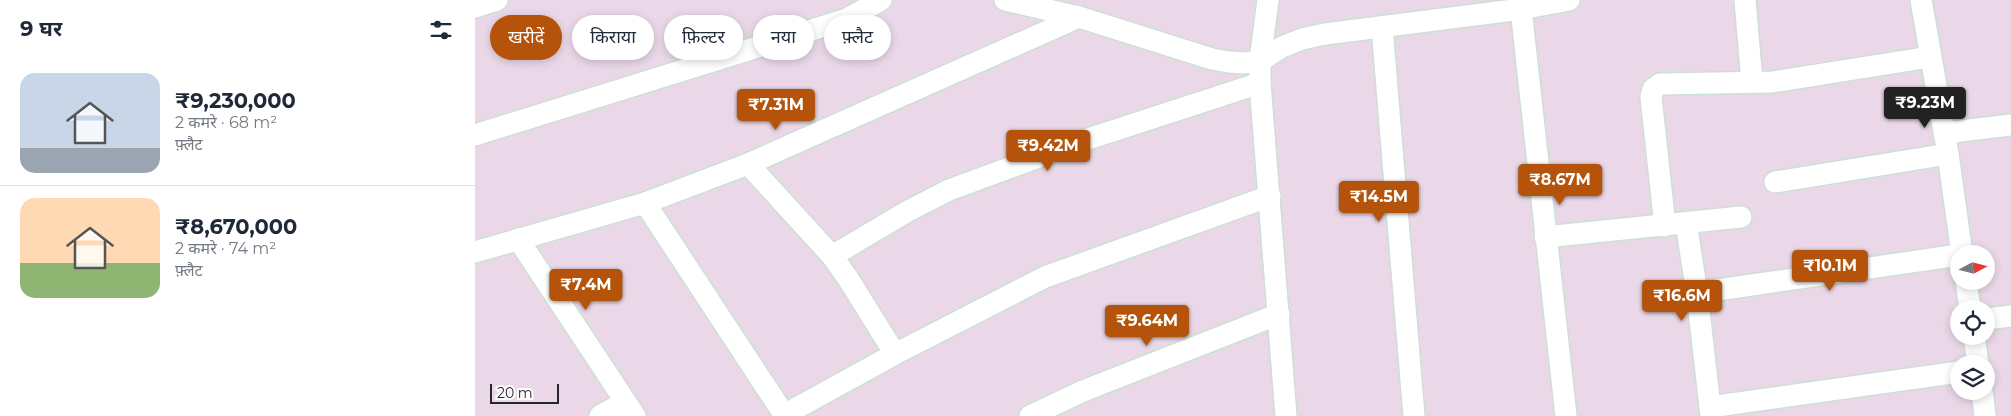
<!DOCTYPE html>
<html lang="hi">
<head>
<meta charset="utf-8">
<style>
  body { margin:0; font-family:Montserrat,"Noto Sans Devanagari",sans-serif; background:#f6f6f7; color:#1f2937; height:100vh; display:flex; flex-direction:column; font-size:19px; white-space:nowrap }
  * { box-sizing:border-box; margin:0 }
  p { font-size:16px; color:#747a83 }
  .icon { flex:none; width:28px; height:28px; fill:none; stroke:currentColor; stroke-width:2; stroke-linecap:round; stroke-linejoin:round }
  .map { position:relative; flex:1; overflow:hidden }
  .side { display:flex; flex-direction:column; background:#fff; width:475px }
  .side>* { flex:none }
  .top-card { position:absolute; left:15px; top:15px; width:475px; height:45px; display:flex; gap:10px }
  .needle { width:32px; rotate:83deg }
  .buttons { position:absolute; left:1475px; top:245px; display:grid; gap:10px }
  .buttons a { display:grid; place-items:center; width:45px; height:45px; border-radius:50%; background:#fff; box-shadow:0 2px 8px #0003; font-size:25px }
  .scale { position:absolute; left:15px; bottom:12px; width:69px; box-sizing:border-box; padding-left:5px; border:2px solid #272727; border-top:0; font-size:14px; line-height:18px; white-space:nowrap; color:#272727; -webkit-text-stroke:4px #fff; paint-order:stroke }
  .price { position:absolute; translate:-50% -42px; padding:0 11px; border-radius:5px; background:#b45309; color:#fff; font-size:16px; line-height:32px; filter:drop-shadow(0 1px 2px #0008) }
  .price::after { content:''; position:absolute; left:50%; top:30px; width:15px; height:11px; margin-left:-8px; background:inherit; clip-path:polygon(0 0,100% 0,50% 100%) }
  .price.selected { background:#222; color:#fff }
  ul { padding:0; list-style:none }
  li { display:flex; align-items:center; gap:15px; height:125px; padding:0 20px }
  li+li { border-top:1px solid #e0e1e3 }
  li span { display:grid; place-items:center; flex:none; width:140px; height:100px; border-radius:15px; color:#555 }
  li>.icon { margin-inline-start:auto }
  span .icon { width:60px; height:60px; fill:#fffc; stroke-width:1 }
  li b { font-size:21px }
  h2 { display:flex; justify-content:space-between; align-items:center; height:60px; padding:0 20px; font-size:21px }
  .tag { padding:0 18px; border-radius:22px; background:#fff; box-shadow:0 2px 8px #0003; font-size:18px; line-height:45px }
  .tag.selected { background:#b45309; color:#fff }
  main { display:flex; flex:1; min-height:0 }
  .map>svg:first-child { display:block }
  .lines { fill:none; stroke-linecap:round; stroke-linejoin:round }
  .minor-casing { stroke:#cde0d4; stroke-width:24 }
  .minor { stroke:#fff; stroke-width:21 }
</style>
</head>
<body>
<main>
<section class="side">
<h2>9 घर<svg class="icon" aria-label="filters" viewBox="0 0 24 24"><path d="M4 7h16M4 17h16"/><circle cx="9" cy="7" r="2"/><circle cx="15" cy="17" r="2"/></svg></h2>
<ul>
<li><span style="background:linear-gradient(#c9d6e8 75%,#9aa5b1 0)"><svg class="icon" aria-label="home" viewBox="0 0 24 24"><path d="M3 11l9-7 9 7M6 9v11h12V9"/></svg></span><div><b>₹9,230,000</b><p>2 कमरे · 68 m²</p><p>फ़्लैट</p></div></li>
<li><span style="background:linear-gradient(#ffd9b3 65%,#8fb573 0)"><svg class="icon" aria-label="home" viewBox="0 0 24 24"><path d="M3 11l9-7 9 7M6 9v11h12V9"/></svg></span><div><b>₹8,670,000</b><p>2 कमरे · 74 m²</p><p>फ़्लैट</p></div></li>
</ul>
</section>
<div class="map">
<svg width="1536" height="416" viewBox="0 0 1536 416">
  <rect width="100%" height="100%" fill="#ead8e8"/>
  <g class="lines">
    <g class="minor-casing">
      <g id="minor">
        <path d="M530,0L604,17L737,59L754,62L769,63L785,61L807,47L827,39L850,34L1046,9L1094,0"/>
        <path d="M793,0L785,61V83L811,416"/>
        <path d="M1045,0L1091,416"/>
        <path d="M1270,0L1277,82"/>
        <path d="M1446,0L1473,154L1487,254"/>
        <path d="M0,7L22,0"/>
        <path d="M907,27L939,416"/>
        <path d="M1469,133L1536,125"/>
        <path d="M0,135L372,19L406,0"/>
        <path d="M273,164L357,256L374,280L420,354"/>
        <path d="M1300,182L1473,154"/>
        <path d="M170,203L310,416"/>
        <path d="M1211,223L1222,293L1236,416"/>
        <path d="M1190,226L1176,97L1178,89L1185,84L1297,82L1455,57"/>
        <path d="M1070,237L1266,217"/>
        <path d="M43,239L160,416"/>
        <path d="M0,252L170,203L273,164L604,17"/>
        <path d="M357,256L433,211L474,190L613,139L785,83"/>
        <path d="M1491,281L1495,309"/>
        <path d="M1222,293L1484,255"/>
        <path d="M1511,319L1536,316"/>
        <path d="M1499,336L1503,364"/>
        <path d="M1507,391L1510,416"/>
        <path d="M1235,407L1484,372"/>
        <path d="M309,415L420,354L570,277L795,196"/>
        <path d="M125,416L150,402"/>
        <path d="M555,416L608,391L804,314"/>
      </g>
    </g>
    <use href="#minor" class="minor"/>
  </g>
</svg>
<div class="buttons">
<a><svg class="needle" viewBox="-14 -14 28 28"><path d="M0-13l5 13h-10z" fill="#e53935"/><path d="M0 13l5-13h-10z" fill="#747a83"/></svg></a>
<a><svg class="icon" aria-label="locate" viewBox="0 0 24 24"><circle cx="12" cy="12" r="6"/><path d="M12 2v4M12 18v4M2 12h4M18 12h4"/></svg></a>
<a><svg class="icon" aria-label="layers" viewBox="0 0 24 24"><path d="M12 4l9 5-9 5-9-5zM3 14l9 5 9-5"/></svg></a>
</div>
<div class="scale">20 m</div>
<b class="price selected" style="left:1450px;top:129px">₹9.23M</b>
<b class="price" style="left:301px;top:131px">₹7.31M</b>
<b class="price" style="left:573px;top:172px">₹9.42M</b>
<b class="price" style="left:1085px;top:206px">₹8.67M</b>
<b class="price" style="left:904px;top:223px">₹14.5M</b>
<b class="price" style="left:1355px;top:292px">₹10.1M</b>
<b class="price" style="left:111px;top:311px">₹7.4M</b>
<b class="price" style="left:1207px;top:322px">₹16.6M</b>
<b class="price" style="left:672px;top:347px">₹9.64M</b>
<div class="top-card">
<a class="tag selected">खरीदें</a>
<a class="tag">किराया</a>
<a class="tag">फ़िल्टर</a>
<a class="tag">नया</a>
<a class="tag">फ़्लैट</a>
</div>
</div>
</main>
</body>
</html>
